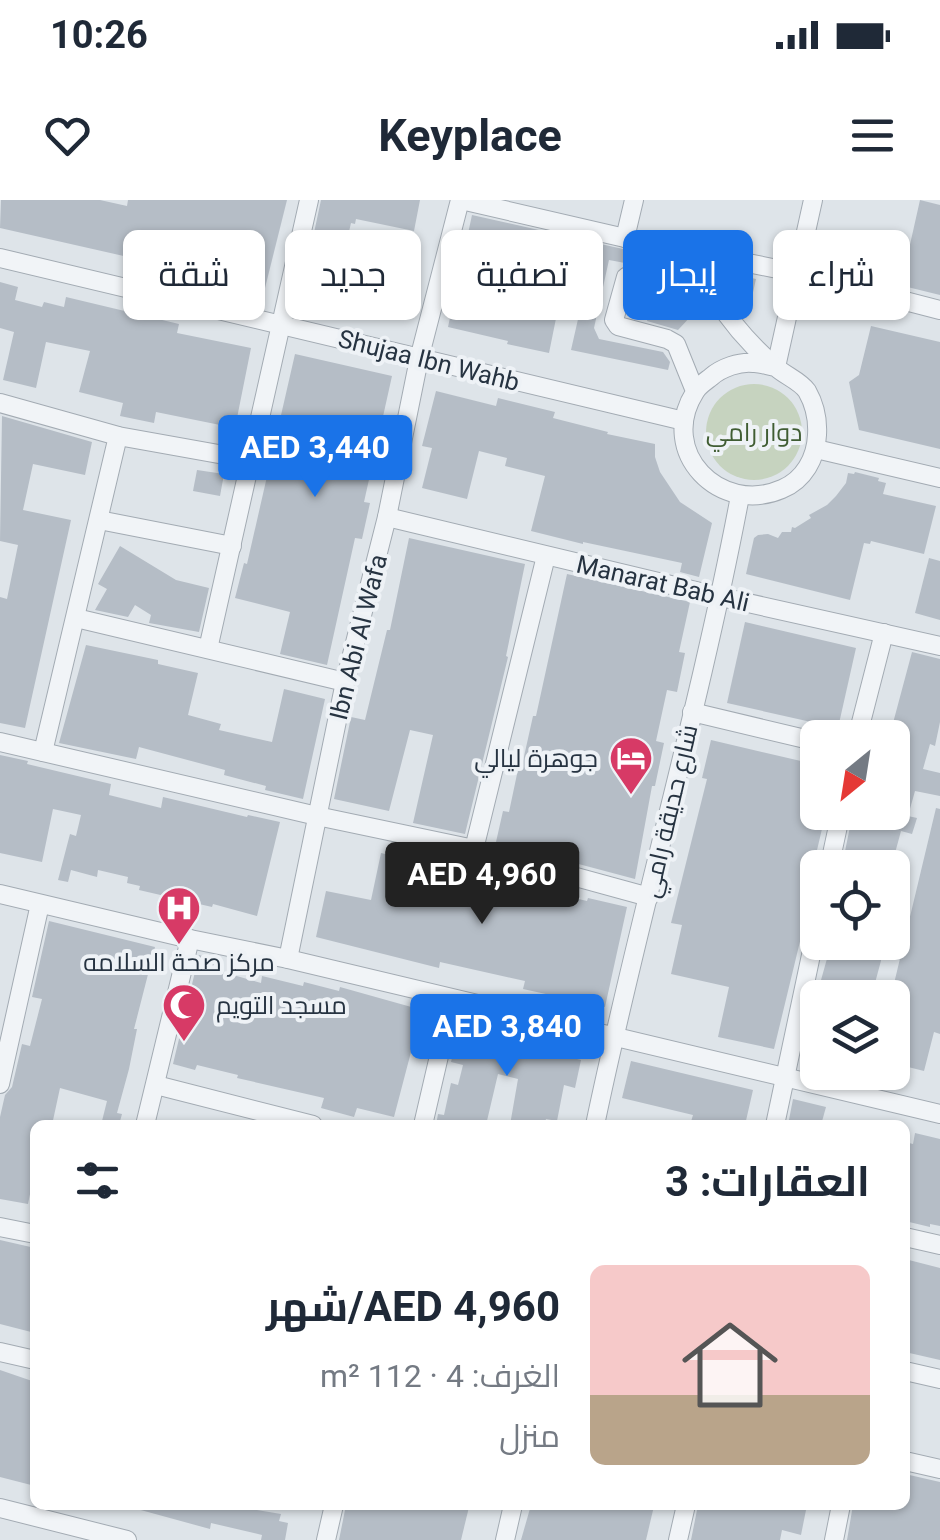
<!DOCTYPE html>
<html lang="ar">
<head>
<meta charset="utf-8">
<style>
  body { margin:0; font-family:Roboto,Cairo,sans-serif; background:#f6f6f7; color:#1f2937; direction:rtl; height:100vh; display:flex; flex-direction:column; font-size:38px; white-space:nowrap }
  * { box-sizing:border-box; margin:0 }
  p { font-size:32px; color:#747a83 }
  .icon { flex:none; width:55px; height:55px; fill:none; stroke:currentColor; stroke-width:2; stroke-linecap:round; stroke-linejoin:round }
  .map { position:relative; flex:1; overflow:hidden; direction:ltr }
  .sheet { position:absolute; left:30px; top:920px; width:880px; height:390px; display:flex; flex-direction:column; background:#fff; border-radius:15px; box-shadow:0 2px 8px #0004; direction:rtl }
  .sheet>* { flex:none }
  .top-card { position:absolute; left:30px; top:30px; width:880px; height:90px; direction:rtl; display:flex; gap:20px }
  .needle { width:65px; rotate:210deg }
  .buttons { position:absolute; left:800px; top:520px; display:grid; gap:20px }
  .buttons a { display:grid; place-items:center; width:110px; height:110px; border-radius:15px; background:#fff; box-shadow:0 2px 8px #0004; font-size:50px }
  .price { position:absolute; translate:-50% -85px; padding:0 22px; border-radius:10px; background:#1a73e8; color:#fff; font-size:32px; line-height:65px; filter:drop-shadow(0 2px 5px #0008) }
  .price::after { content:''; position:absolute; left:50%; top:60px; width:30px; height:22px; margin-left:-15px; background:inherit; clip-path:polygon(0 0,100% 0,50% 100%) }
  .price.active { background:#222; color:#fff }
  ul { padding:0; list-style:none }
  li { display:flex; align-items:center; gap:30px; height:250px; padding:0 40px }
  li span { display:grid; place-items:center; flex:none; width:280px; height:200px; border-radius:15px; color:#555 }
  li>.icon { margin-inline-start:auto }
  span .icon { width:120px; height:120px; fill:#fffc; stroke-width:1 }
  li b { font-size:42px }
  h2 { display:flex; justify-content:space-between; align-items:center; height:120px; padding:0 40px; font-size:42px }
  .tag { padding:0 35px; border-radius:15px; background:#fff; box-shadow:0 2px 8px #0004; font-size:35px; line-height:90px }
  .tag.active { background:#1a73e8; color:#fff }
  .status { display:flex; justify-content:space-between; align-items:center; height:70px; padding:0 50px; background:#fff; direction:ltr }
  .status svg { height:28px; fill:currentColor }
  header { display:flex; justify-content:space-between; align-items:center; height:130px; padding:0 40px; background:#fff; font-size:45px; font-weight:700 }
  .map>svg:first-child { display:block }
  .green { fill:#c6d3bf }
  .building { fill:#b5bdc6 }
  .lines { fill:none; stroke-linecap:round; stroke-linejoin:round }
  .minor-casing { stroke:#a3abb3; stroke-width:20 }
  .minor { stroke:#f1f4f7; stroke-width:18 }
  .labels { text-anchor:middle; stroke-width:8; stroke-linejoin:round; paint-order:stroke }
  .street-label { font-size:25px; fill:#263341; stroke:#eef2f6 }
  .park-label { font-size:25px; fill:#405d33; stroke:#eef2f6 }
  .poi-label { font-size:25px; fill:#263341; stroke:#eef2f6; text-anchor:end }
</style>
</head>
<body>
<div class="status"><b>10:26</b><svg viewBox="0 0 49 12"><path d="M0 12V9h3v3zM5 12V6h3v6zM10 12V3h3v9zM15 12V0h3v12zM26 1h20v11H26zM47 4h2v5h-2z"/></svg></div>
<header><svg class="icon" aria-label="menu" viewBox="0 0 24 24"><path d="M4 6h16M4 12h16M4 18h16"/></svg>Keyplace<svg class="icon" aria-label="heart" viewBox="0 0 24 24"><path d="M12 20l-8-8c-3-5 5-10 8-4 3-6 11-1 8 4z"/></svg></header>
<div class="map">
<svg width="940" height="1340" viewBox="0 0 940 1340">
  <rect width="100%" height="100%" fill="#dee4e9"/>
  <circle class="green" cx="754" cy="232" r="48"/>
  <g class="building">
    <path d="M1,0H100L127,6L128,0H287L265,88L0,28Z"/>
    <path d="M321,0H420L414,31L356,19L355,24L351,23L341,66L411,83L403,118L301,94Z"/>
    <path d="M920,0L940,5V95L826,67L833,32L909,49Z"/>
    <path d="M472,15L756,79L748,115H743L733,102L735,96L728,87L715,81L636,61L625,63L609,60L594,128L599,139L663,152L670,162L668,170L571,150L586,84L564,79L549,153L507,144L508,141L448,127Z"/>
    <path d="M0,82L18,87L15,100L42,107L44,102L64,107L66,97L179,124L177,133L251,148L235,228L156,212L154,223L120,216L123,203L79,192L90,151L46,142L36,188L3,180L14,132L0,128Z"/>
    <path d="M654,91L695,102L692,115L678,130L647,121Z"/>
    <path d="M871,126L940,142V249L859,230L849,182L859,175Z"/>
    <path d="M295,154L392,176L364,302L370,303L362,339L355,338L327,465L280,454L290,412L235,398L244,363L247,364Z"/>
    <path d="M436,191L496,206L498,198L555,212L553,218L608,232L607,234L655,244V257L660,272L680,302L712,323L699,377L680,372L682,363L583,342V344L531,331L545,276L505,266L507,258L479,251L467,299L422,288L432,248L422,246Z"/>
    <path d="M2,216L92,242L85,275L33,264L23,310L71,320L25,528L0,523V397L7,399L18,345L0,341Z"/>
    <path d="M197,270L224,274L220,296L193,291Z"/>
    <path d="M855,272L879,278L878,281L886,283L883,294L936,306L924,354L871,341L870,344L864,343L850,400L746,374L754,338L758,335L768,334L778,338L782,332H791L792,327L795,328L811,318L809,315L827,305L836,296L846,283L848,273L854,274Z"/>
    <path d="M409,338L525,364L506,456L508,457L465,634L413,623L433,535L410,530L389,611L334,599L351,517L365,520L387,430H390Z"/>
    <path d="M120,346L176,380L209,388L199,432L149,423L151,415L135,405L128,417L95,410L107,389L98,384Z"/>
    <path d="M929,358L940,361V420L915,413Z"/>
    <path d="M567,374L690,402L679,452L685,453L677,492L667,490L656,541L664,543L655,586H652L635,679L496,642L503,611L509,612L520,560L523,561L533,516H536Z"/>
    <path d="M745,422L856,448L838,528L727,503Z"/>
    <path d="M86,445L158,460V464L198,473L188,515L221,524L219,530L272,542L284,489L325,499L303,599L265,590L266,586L224,575L225,570L139,547L136,559L59,543Z"/>
    <path d="M912,452L940,459V522L935,546L930,544L923,569L940,573V596L915,591L908,616L917,618L912,634L901,631L891,668H867L843,661L853,612H892V538H889Z"/>
    <path d="M711,540L818,565V614L825,616L803,710L800,728L803,729L774,849L718,837L729,787L671,774L682,725L671,723L707,579L702,578Z"/>
    <path d="M0,555L28,561L27,564L111,584L109,595L161,608L163,597L247,617L248,615L280,622L257,716L213,704L212,707L139,690L140,686L127,683L128,677L98,670L97,677L71,670L68,682L58,680L70,634L76,636L81,615L53,609L42,662L0,653Z"/>
    <path d="M936,608L940,609V834L934,832L924,871L892,863V792Z"/>
    <path d="M381,653L464,673L466,666L503,674L502,679L540,687V690L587,701L588,698L627,707L605,807L523,789L525,781L440,762L439,768L316,737L326,691L371,700Z"/>
    <path d="M49,721L155,747L134,829H137L129,869L117,913L122,914L119,925L102,921L107,901L60,888L52,925H35V957L31,974H34L28,1004L0,999V917L5,895L12,887L22,844L30,846L42,799L32,797Z"/>
    <path d="M828,742H886L871,798H816L828,755L825,754Z"/>
    <path d="M199,755L221,761L219,771L261,783L262,776L303,786L304,782L339,791L340,787L422,810L394,917L357,908L354,917L321,908L324,898L237,878L238,875L197,865L195,870L173,864Z"/>
    <path d="M810,818L818,820V850L804,847Z"/>
    <path d="M459,827L534,846V844L574,853L573,858L581,860L575,888L564,885L557,921L546,919L545,923L533,920L532,925H510L518,879L498,874L486,925H436L438,914L444,915L451,883L458,885L463,865L451,862Z"/>
    <path d="M631,861L753,890L745,925H690L693,915L622,898Z"/>
    <path d="M793,899L826,907L821,925H788Z"/>
    <path d="M915,933L940,939V1026L930,1024V1027L905,1021V942L913,944Z"/>
    <path d="M0,1040L35,1048V1133L0,1124Z"/>
    <path d="M905,1059L940,1068V1160L905,1152Z"/>
    <path d="M0,1170L35,1182V1286L0,1277Z"/>
    <path d="M905,1274L940,1282V1340H847L853,1305H905Z"/>
    <path d="M137,1305H258L257,1310L281,1314L279,1321L288,1323L285,1340H261L262,1335L211,1323L210,1329L137,1309Z"/>
    <path d="M346,1305H459L469,1307L461,1340H339Z"/>
    <path d="M531,1305H649L654,1306L646,1340H521Z"/>
    <path d="M698,1305H807L801,1335L782,1330L780,1340H691Z"/>
  </g>
  <g class="lines">
    <g class="minor-casing">
      <g id="minor">
        <path d="M461,0L625,38L797,73L940,110"/>
        <path d="M625,38L634,0"/>
        <path d="M0,58L684,221"/>
        <path d="M776,167L813,0"/>
        <path d="M695,191L676,144L667,139L618,126L614,120L626,77L633,73L712,93C729,120 752,147 777,168C786,176 800,181 807,191C815,205 818,219 817,235C816,258 804,280 782,289C720,316 657,252 695,192C698,186 706,181 711,177C721,168 740,161 754,163C761,163 769,166 776,167"/>
        <path d="M0,203L118,236L252,260"/>
        <path d="M816,249L940,278"/>
        <path d="M387,317L721,397L940,446"/>
        <path d="M99,320L232,346"/>
        <path d="M76,418L345,482"/>
        <path d="M208,449L309,0"/>
        <path d="M692,512L818,542"/>
        <path d="M857,538L884,433"/>
        <path d="M0,542L317,616L474,649L649,697"/>
        <path d="M43,552L118,236"/>
        <path d="M474,649L546,356"/>
        <path d="M829,668L841,612"/>
        <path d="M0,694L190,739L288,759L940,914"/>
        <path d="M288,759L345,482L387,317L419,159L460,0"/>
        <path d="M0,884L40,704"/>
        <path d="M156,885L313,925"/>
        <path d="M145,925L190,739"/>
        <path d="M423,925L452,800"/>
        <path d="M595,925C639,714 700,508 740,296"/>
        <path d="M775,925L818,722"/>
        <path d="M0,1027L35,1034"/>
        <path d="M905,1037L940,1045"/>
        <path d="M0,1152L35,1160"/>
        <path d="M905,1171L940,1179"/>
        <path d="M905,1261L940,1269"/>
        <path d="M0,1308L127,1340"/>
        <path d="M326,1340L334,1305"/>
        <path d="M505,1340L513,1305"/>
        <path d="M678,1340L686,1305"/>
        <path d="M834,1340L841,1305"/>
      </g>
    </g>
    <use href="#minor" class="minor"/>
  </g>
  <defs>
    <g id="hotel-pin" transform="scale(2.25)"><path d="M0 17L-7.5 6A9.5 9.5 0 1 1 7.5 6Z" fill="#d73a66" stroke="#eef2f6"/><path d="M-6-4.5h1.5V1H6V5H4.5V3h-9V5H-6ZM-4 0a1.8 1.8 0 1 1 3.6 0ZM.5 0V-2.5h3Q6-2.5 6 0Z" fill="#fff"/></g>
    <g id="hospital-pin" transform="scale(2.25)"><path d="M0 17L-7.5 6A9.5 9.5 0 1 1 7.5 6Z" fill="#d73a66" stroke="#eef2f6"/><path d="M-5-5h3v3.5h4V-5h3V5h-3V1.5h-4V5h-3Z" fill="#fff"/></g>
    <g id="mosque-pin" transform="scale(2.25)"><path d="M0 17L-7.5 6A9.5 9.5 0 1 1 7.5 6Z" fill="#d73a66" stroke="#eef2f6"/><path d="M3.5-4.9A6 6 0 1 0 3.5 4.9A5 5 0 1 1 3.5-4.9Z" fill="#fff"/></g>
  </defs>
  <g fill-rule="evenodd">
    <use href="#hotel-pin" x="631" y="558"/>
    <use href="#hospital-pin" x="179" y="708"/>
    <use href="#mosque-pin" x="184" y="805"/>
  </g>
  <g class="labels">
    <g class="street-label">
      <text transform="translate(429 160) rotate(14)" y="9">Shujaa Ibn Wahb</text>
      <text transform="translate(663 383) rotate(13)" y="9">Manarat Bab Ali</text>
      <text transform="translate(358 437) rotate(-76)" y="9">Ibn Abi Al Wafa</text>
      <text transform="translate(669 611) rotate(-77)" y="9">شارع حديقة رامي</text>
    </g>
    <g class="park-label">
      <text x="754" y="241">دوار رامي</text>
    </g>
    <g class="poi-label">
      <text x="598" y="567">جوهرة ليالي</text>
      <text x="179" y="771" text-anchor="middle">مركز صحة السلامه</text>
      <text x="216" y="814" text-anchor="start">مسجد التويم</text>
    </g>
  </g>
</svg>
<div class="buttons">
<a><svg class="needle" viewBox="-14 -14 28 28"><path d="M0-13l5 13h-10z" fill="#e53935"/><path d="M0 13l5-13h-10z" fill="#747a83"/></svg></a>
<a><svg class="icon" aria-label="locate" viewBox="0 0 24 24"><circle cx="12" cy="12" r="6"/><path d="M12 2v4M12 18v4M2 12h4M18 12h4"/></svg></a>
<a><svg class="icon" aria-label="layers" viewBox="0 0 24 24"><path d="M12 4l9 5-9 5-9-5zM3 14l9 5 9-5"/></svg></a>
</div>
<b class="price" style="left:315px;top:300px">AED 3,440</b>
<b class="price active" style="left:482px;top:727px">AED 4,960</b>
<b class="price" style="left:507px;top:879px">AED 3,840</b>
<div class="top-card">
<a class="tag">شراء</a>
<a class="tag active">إيجار</a>
<a class="tag">تصفية</a>
<a class="tag">جديد</a>
<a class="tag">شقة</a>
</div>
<section class="sheet">
<h2>العقارات: 3<svg class="icon" aria-label="filters" viewBox="0 0 24 24"><path d="M4 7h16M4 17h16"/><circle cx="9" cy="7" r="2"/><circle cx="15" cy="17" r="2"/></svg></h2>
<ul>
<li><span style="background:linear-gradient(#f6c9c9 65%,#b9a48a 0)"><svg class="icon" aria-label="home" viewBox="0 0 24 24"><path d="M3 11l9-7 9 7M6 9v11h12V9"/></svg></span><div><b>AED 4,960/شهر</b><p>الغرف: 4 · 112 m²</p><p>منزل</p></div></li>
</ul>
</section>
</div>
</body>
</html>
